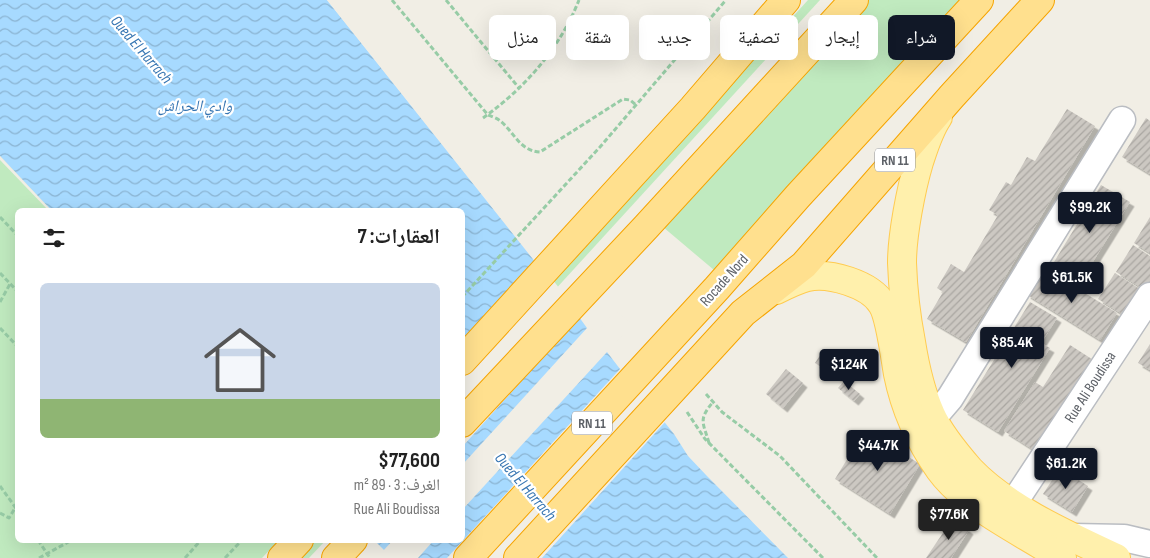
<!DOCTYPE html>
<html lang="ar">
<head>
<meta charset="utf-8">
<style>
  body { margin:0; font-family:"Sofia Sans Condensed","Noto Naskh Arabic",sans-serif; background:#f2f2f2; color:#222; direction:rtl; height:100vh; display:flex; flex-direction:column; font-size:19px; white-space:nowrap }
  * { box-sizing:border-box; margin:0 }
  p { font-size:16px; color:#767676 }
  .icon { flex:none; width:28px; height:28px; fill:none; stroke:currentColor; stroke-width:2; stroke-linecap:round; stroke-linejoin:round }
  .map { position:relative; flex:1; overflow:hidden; direction:ltr }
  .side { position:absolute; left:15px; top:208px; width:450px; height:335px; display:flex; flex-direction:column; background:#fff; border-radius:8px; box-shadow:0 5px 20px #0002; direction:rtl }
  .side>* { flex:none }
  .banner { position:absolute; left:480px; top:15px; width:475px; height:45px; direction:rtl; display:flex; gap:10px }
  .price { position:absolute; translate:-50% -42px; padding:0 11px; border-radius:5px; background:#111827; color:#fff; font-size:16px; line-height:32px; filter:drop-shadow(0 1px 2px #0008) }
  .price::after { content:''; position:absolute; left:50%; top:30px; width:15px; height:11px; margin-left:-8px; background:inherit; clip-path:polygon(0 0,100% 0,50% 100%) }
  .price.current { background:#222; color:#fff }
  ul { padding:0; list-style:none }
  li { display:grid; align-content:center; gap:10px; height:265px; padding:0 25px }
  li span { display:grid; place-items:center; height:155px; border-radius:8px; color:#555 }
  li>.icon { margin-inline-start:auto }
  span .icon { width:90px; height:90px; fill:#fffc; stroke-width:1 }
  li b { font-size:21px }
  h2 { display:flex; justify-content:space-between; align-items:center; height:60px; padding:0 25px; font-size:21px }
  .chip { padding:0 18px; border-radius:8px; background:#fff; box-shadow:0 5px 20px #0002; font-size:18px; line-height:45px }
  .chip.current { background:#111827; color:#fff }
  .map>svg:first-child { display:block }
  .green { fill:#c0eabf }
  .water { fill:url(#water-waves) }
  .pier { fill:#f1eee5 }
  .building { fill:url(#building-hatch); filter:url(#shadow) }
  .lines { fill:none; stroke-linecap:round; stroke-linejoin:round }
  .minor-casing { stroke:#babdc2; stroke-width:29 }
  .major-casing { stroke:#ffcb50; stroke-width:30 }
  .highway-casing { stroke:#f6a400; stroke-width:30 }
  .path { stroke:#97cca6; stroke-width:3; stroke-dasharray:5 2.5; stroke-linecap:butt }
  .minor { stroke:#fff; stroke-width:26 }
  .major { stroke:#fff0ac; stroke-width:28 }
  .highway { stroke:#ffe08e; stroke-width:28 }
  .labels { text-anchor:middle; stroke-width:4.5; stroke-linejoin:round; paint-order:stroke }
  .shield { fill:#fff; stroke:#8e9095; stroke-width:1 }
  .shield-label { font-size:14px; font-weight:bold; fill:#5d6167 }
  .street-label { font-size:15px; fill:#5d6167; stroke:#fff }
  .water-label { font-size:16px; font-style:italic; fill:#3675b2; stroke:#fff }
</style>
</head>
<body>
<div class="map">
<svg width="1150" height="558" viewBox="0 0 1150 558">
  <defs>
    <pattern id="water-waves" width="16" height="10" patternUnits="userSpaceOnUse" patternTransform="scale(1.25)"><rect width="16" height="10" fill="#a7daff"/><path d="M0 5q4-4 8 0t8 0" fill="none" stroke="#8bb4d2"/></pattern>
    <pattern id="building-hatch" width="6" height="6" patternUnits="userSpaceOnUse" patternTransform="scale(1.25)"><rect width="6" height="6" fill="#ccc8c2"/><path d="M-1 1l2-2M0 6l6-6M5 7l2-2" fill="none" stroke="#a9a6a1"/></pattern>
    <filter id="shadow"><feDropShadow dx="4.5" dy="4.5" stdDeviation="0" flood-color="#0004"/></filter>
  </defs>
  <rect width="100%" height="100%" fill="#f1eee5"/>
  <g class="green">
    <path d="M808,0H820L531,316L463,378Z"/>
    <path d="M869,0H961L714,270L663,227Z"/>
    <path d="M0,156L51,210H18V540H279L262,558H0Z"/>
    <path d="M315,540H326L309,558H299Z"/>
  </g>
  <path class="water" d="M0,0H327L674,434L688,456L706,475L788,558H392L374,540H462V210H51L0,156Z"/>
  <g class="pier">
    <path d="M327,0H330L595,333L616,311L631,323L630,327L609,350L666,421L542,558H447L620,369L607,352L463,509V464L587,328L579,317L463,446V344L536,263Z"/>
    <path d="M0,156L51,210H48L0,160Z"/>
    <path d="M393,540H434L418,558H390L383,551Z"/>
  </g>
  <g class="building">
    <path d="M1067,109L1095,126L966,342L927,319L943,292L937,288L951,264L964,272L998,215L989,210L1006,182L1011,185L1027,157L1035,161Z"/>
    <path d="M1146,118L1150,121V174L1122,157Z"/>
    <path d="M1101,185L1130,202L1079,284L1051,267Z"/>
    <path d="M1150,217V253L1134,243Z"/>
    <path d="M1133,245L1150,256V282L1145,290L1116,272Z"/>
    <path d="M1043,267L1117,313L1100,340L1026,294Z"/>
    <path d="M1115,273L1143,291L1127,317L1098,299Z"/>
    <path d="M1030,302L1057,318L1041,343L1050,348L998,432L963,410Z"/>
    <path d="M1150,344V370L1138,363Z"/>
    <path d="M1070,345L1098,363L1040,454L1004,431L1035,382L1043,387Z"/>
    <path d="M824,349L846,362L837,377L815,363Z"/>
    <path d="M786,369L803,383L783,408L766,394Z"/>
    <path d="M844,381L860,394L854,401L838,388Z"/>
    <path d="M865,430L920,464L890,514L835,479Z"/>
    <path d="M1060,468L1088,486L1072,512L1043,494Z"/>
    <path d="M953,518L969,530L951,558H926Z"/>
  </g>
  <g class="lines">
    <g class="minor-casing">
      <g id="minor">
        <path d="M915,429L938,412L950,398L1122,120"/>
        <path d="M1013,504L1150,296"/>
        <path d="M1072,537L1124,538L1150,544"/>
      </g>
    </g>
    <g class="major-casing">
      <g id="major">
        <path d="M938,117C929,130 924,147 919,162C911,189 902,235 902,263C903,290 906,316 911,342C915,367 920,391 931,415C939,433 957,455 970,470C1006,508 1069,536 1116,558"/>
        <path d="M776,290C786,285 796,280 807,277C829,272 870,284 882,304C890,316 895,357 898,374C905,409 919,440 940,470C967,507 1023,532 1062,558"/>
      </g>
    </g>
    <g class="highway-casing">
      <g id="highway">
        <path d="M462,361L693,108L786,0"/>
        <path d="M462,423L646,227L854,0"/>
        <path d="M282,558L299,540"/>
        <path d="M336,558L353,540"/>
        <path d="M468,558L717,288L798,196L979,0"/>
        <path d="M518,558L743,313L804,265L952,96L1040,0"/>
      </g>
    </g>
    <g class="path">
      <path d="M392,0L488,115C491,116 496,118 499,120C514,131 519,151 540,152L623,99L630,100L636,105"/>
      <path d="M446,0L519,88"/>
      <path d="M483,118C525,88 560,48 579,0"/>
      <path d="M0,217L18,236"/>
      <path d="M0,273L18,292"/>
      <path d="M462,297L600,147L726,0"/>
      <path d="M0,302L10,284"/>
      <path d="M0,328L18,347"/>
      <path d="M706,394L722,412L780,456L877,558"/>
      <path d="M687,412L705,439L823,558"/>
      <path d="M709,443C703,422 698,420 713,402"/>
      <path d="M0,486L18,511"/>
      <path d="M0,513L9,518L18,503"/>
      <path d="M38,540L50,558"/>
      <path d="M39,558L72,540"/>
      <path d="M185,558L201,540"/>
      <path d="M225,558L242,540"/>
    </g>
    <use href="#minor" class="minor"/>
    <use href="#major" class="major"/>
    <use href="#highway" class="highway"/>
  </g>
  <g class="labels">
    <g class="shield">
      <rect x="875" y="148.5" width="40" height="23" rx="4"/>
      <rect x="572" y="411.5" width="40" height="23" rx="4"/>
    </g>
    <g class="shield-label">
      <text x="895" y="165">RN 11</text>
      <text x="592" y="428">RN 11</text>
    </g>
    <g class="street-label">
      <text transform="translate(724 280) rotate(-48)" y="5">Rocade Nord</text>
      <text transform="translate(1090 387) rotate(-57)" y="5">Rue Ali Boudissa</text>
    </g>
    <g class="water-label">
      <text transform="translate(142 49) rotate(49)" y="6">Oued El Harrach</text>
      <text x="195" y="111">وادي الحراش</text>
      <text transform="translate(526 486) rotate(49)" y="6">Oued El Harrach</text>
    </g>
  </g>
</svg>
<b class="price" style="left:1090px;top:234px">$99.2K</b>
<b class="price" style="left:1072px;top:304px">$61.5K</b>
<b class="price" style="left:1012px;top:369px">$85.4K</b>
<b class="price" style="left:849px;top:391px">$124K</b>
<b class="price" style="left:878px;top:472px">$44.7K</b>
<b class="price" style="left:1066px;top:490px">$61.2K</b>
<b class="price current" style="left:949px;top:541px">$77.6K</b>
<div class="banner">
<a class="chip current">شراء</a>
<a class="chip">إيجار</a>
<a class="chip">تصفية</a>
<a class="chip">جديد</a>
<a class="chip">شقة</a>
<a class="chip">منزل</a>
</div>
<section class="side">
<h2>العقارات: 7<svg class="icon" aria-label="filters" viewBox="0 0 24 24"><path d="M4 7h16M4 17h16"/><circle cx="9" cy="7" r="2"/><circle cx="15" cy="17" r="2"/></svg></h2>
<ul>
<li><span style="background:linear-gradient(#c9d6e8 75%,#8fb573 0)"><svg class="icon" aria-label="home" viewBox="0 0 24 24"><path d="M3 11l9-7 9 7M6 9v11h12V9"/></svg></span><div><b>$77,600</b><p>الغرف: 3 · 89 m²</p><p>Rue Ali Boudissa</p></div></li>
</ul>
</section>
</div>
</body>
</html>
